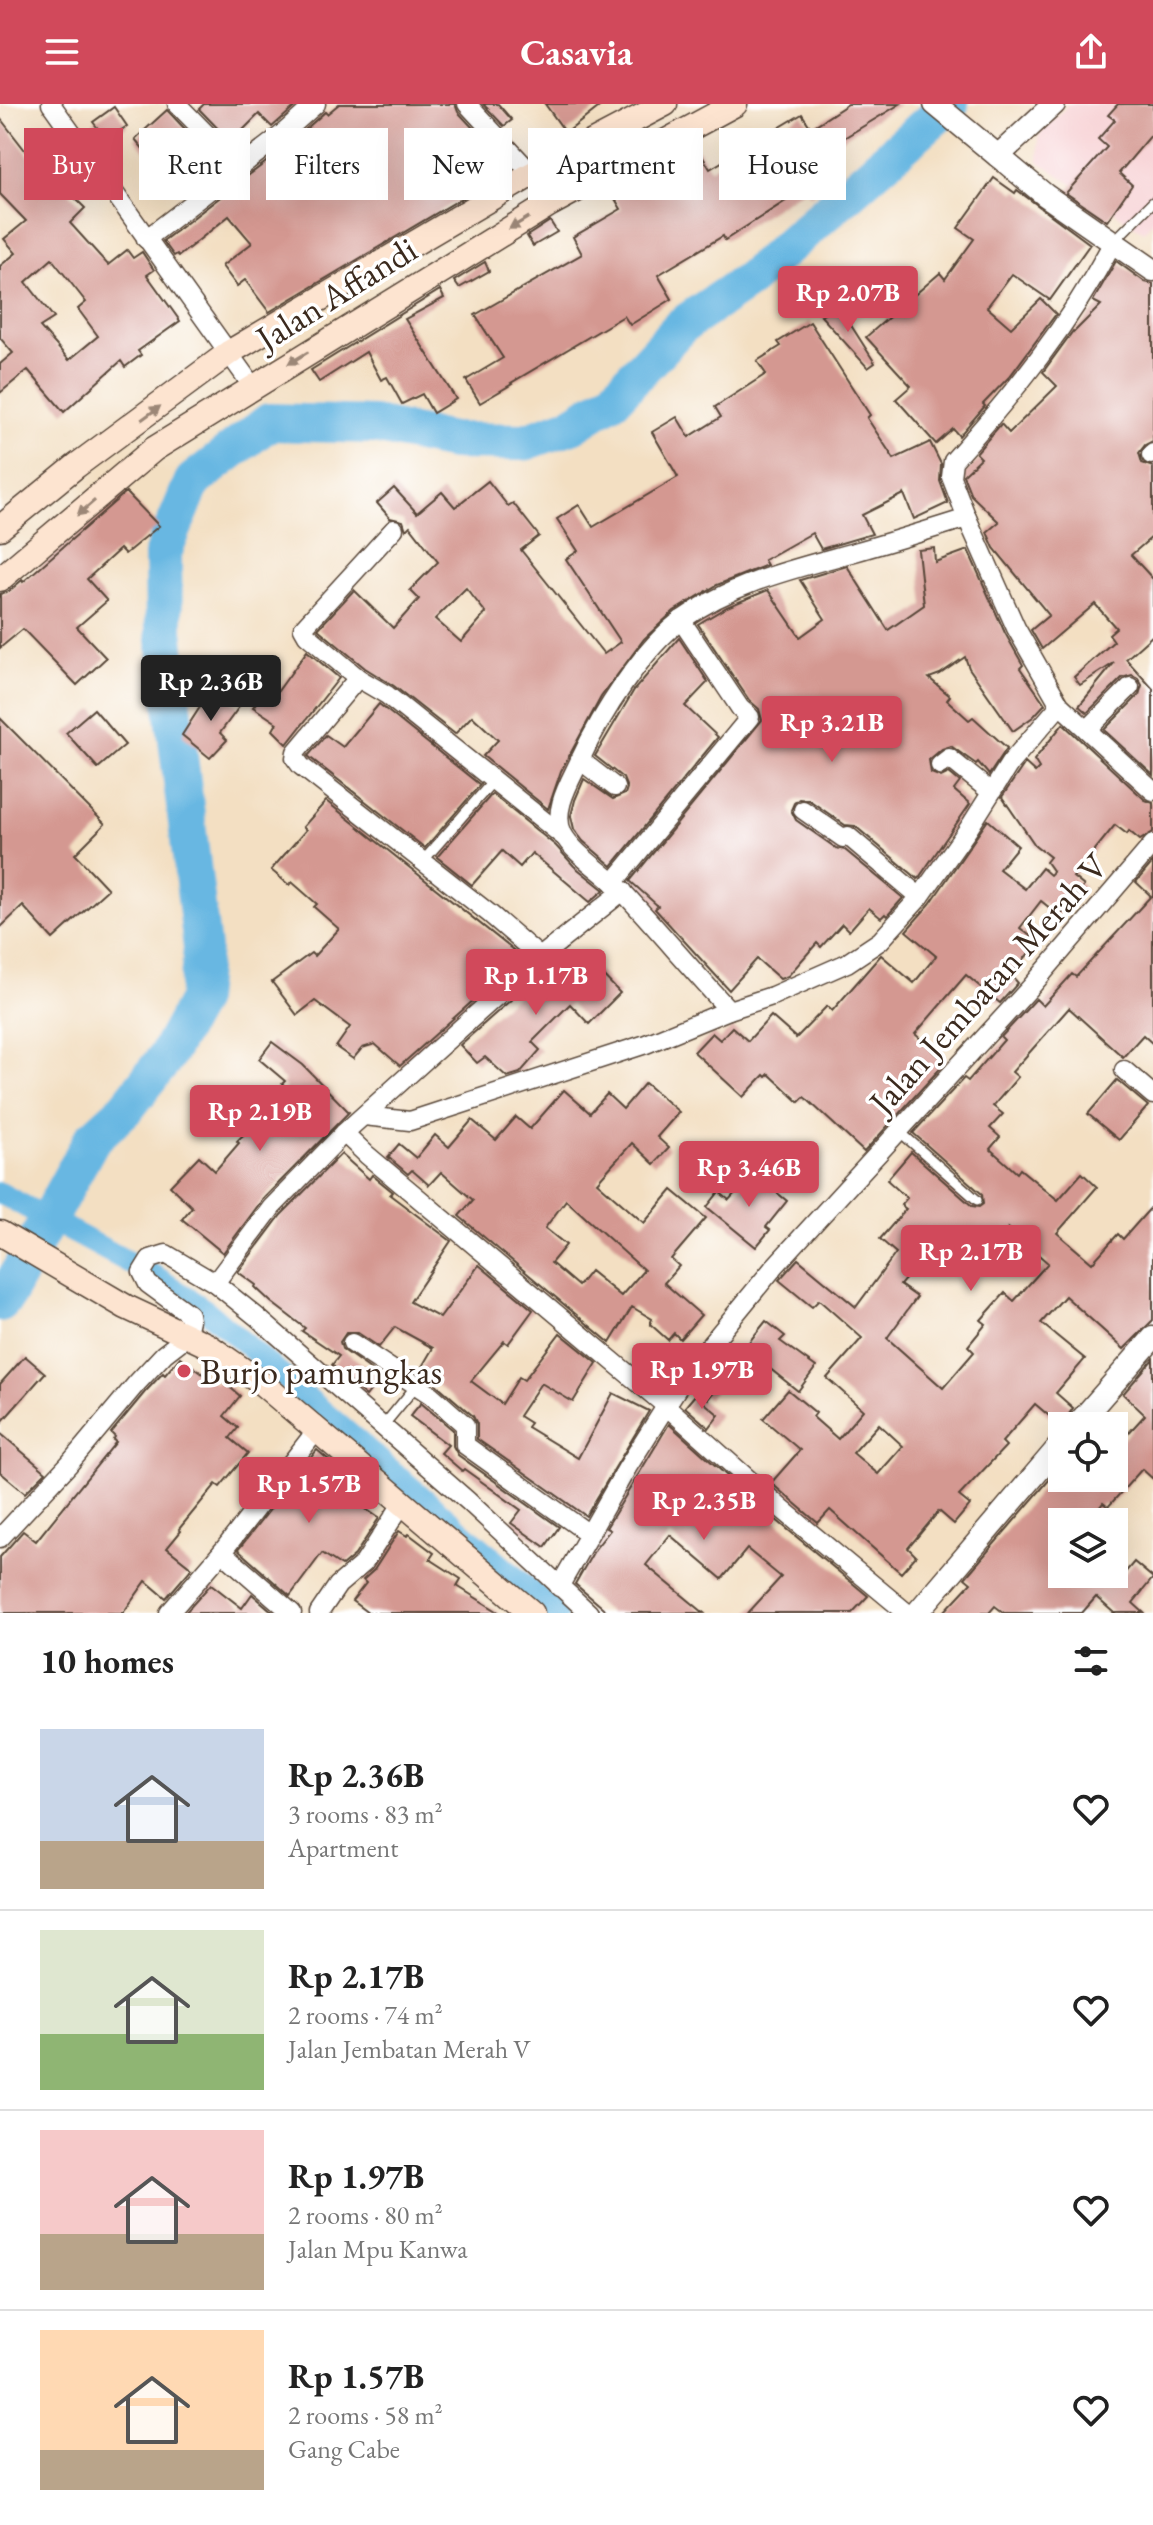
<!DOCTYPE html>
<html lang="en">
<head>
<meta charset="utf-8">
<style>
  body { margin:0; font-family:"EB Garamond",serif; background:#f2f2f2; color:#222; height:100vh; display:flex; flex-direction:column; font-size:30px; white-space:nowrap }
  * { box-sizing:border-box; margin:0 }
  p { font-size:26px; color:#767676 }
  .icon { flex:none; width:44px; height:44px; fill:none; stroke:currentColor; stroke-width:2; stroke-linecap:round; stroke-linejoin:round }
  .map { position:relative; height:1509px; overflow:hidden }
  .sheet { display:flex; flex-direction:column; background:#fff; flex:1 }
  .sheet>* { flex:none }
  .top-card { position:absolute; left:24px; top:24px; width:1106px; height:72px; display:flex; gap:16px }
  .tools { position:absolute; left:1048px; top:1308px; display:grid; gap:16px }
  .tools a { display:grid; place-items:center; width:80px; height:80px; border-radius:0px; background:#fff; box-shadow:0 8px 32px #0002; font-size:40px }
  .price { position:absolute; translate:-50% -68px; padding:0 18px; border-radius:8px; background:#d1495b; color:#fff; font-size:26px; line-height:52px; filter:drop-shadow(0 2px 4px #0008) }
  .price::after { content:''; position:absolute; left:50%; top:48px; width:24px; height:18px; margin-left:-12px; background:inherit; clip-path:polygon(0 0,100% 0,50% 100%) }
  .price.selected { background:#222; color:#fff }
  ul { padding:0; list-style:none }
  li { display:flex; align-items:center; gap:24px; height:200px; padding:0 40px }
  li+li { border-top:2px solid #e0e0e0 }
  li span { display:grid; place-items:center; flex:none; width:224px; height:160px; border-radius:0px; color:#555 }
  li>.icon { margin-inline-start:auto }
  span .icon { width:96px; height:96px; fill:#fffc; stroke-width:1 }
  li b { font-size:34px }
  h2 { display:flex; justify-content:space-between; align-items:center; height:96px; padding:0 40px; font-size:34px }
  .chip { padding:0 28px; border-radius:0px; background:#fff; box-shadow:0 8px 32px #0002; font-size:28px; line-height:72px }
  .chip.selected { background:#d1495b; color:#fff }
  header { display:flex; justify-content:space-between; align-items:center; height:104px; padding:0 40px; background:#d1495b; color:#fff; font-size:36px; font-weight:700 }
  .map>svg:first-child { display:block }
  .built { fill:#f7cfd2 }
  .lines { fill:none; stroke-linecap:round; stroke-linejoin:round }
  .canal { stroke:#68b7e2; stroke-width:22 }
  .river { stroke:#68b7e2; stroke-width:38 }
  .building { fill:#d49891; fill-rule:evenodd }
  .service-casing { stroke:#574537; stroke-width:12 }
  .minor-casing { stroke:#574537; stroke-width:21 }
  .tertiary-casing { stroke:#574537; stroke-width:25 }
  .secondary-casing { stroke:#574537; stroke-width:27 }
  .service { stroke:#fff; stroke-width:9 }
  .minor { stroke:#fff; stroke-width:18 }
  .tertiary { stroke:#fff; stroke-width:22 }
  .secondary { stroke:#fde4d0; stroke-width:24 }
  .oneway { fill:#9c8777 }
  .poi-dot { fill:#d1495b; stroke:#fff; stroke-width:3 }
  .labels { text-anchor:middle; stroke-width:7; stroke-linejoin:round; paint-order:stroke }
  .street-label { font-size:36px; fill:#3b2a1e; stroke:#fff }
  .poi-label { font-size:36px; fill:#3b2a1e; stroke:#fff; text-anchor:start }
</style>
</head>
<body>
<header><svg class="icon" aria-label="menu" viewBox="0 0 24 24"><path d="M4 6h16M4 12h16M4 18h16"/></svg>Casavia<svg class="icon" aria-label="share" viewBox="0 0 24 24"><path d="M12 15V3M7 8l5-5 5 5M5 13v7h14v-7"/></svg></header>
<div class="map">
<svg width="1153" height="1509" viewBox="0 0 1153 1509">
  <rect width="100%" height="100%" fill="#fff"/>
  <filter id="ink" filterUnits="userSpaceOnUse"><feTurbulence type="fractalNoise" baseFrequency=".0125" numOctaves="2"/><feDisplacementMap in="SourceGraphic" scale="16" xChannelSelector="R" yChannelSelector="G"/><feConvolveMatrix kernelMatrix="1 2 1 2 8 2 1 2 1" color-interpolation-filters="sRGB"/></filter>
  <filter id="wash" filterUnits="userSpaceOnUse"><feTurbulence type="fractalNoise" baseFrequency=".006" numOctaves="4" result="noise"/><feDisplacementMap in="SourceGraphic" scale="32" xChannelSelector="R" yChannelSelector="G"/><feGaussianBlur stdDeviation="1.8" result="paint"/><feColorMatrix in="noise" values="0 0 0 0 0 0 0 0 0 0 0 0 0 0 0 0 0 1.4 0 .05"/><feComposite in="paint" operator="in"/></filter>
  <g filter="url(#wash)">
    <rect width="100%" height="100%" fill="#f3dfc2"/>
    <path class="built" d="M1069,0H1153V117L1144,128L1038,57L1039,31Z"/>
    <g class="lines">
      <path class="canal" d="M0,1089L160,1175L207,1207L557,1509"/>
      <path class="river" d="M0,1199L5,1194L92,1035L127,1003L166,953L197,896L202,844L164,527L163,449L193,377L269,318L374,321L452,337L525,338L572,321L613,295L681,222L750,175L950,0"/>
    </g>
    <g id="blocks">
      <g class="building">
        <path d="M204,0H298L272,23L259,10L231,38L199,5Z"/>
        <path d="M339,0H455L458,8L511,65L269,208L245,176L237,182L222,162L252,139L229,112L179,152L177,150L174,152L163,137L287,42L325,8L327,10Z"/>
        <path d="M483,0H498L512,16L504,22Z"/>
        <path d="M545,0H603L566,29Z"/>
        <path d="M848,0H900L824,46L840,74L810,91L806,84L725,136L723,132L658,171L672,195L630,221L624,212L511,279L512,280L480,299L466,276L503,254L475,211L582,150L573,133L621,105L611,88L669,53L674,60L698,45L710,65L802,10L811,24Z"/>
        <path d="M1118,0H1153V29L1119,69L1132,81L1107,117L1066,89L1107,43L1098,35L1115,16L1108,11Z"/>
        <path d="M114,3L127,22L107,36L93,18Z"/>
        <path d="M167,6L200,41L163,69L135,35Z"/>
        <path d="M0,14L35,59L37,57L85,104L70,119L108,161L127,146L133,154L142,148L154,166L147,171L180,217L138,247L141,251L125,263L121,257L64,308L28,266L0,289V260L13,249L0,234V162L16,149L4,135L26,117L0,90ZM52,155L86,198L78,205L98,232L69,256L40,223L54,214L26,178Z"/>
        <path d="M994,74L1015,89L1017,86L1090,140L1050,196L1012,170L987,203L1011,224L1041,195L1056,210L1010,272L983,300L985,302L959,332L953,325L936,340L896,295L911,282L866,233L940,169L945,175L974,135L958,124Z"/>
        <path d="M550,117L557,128L533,142L527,132Z"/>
        <path d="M1116,157L1145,178L1153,180V337L1145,341L1139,349L1142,359L1153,363V432L1131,451L1153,475V531L1126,555L1153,585V671L1104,626L1139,591L1142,581L1138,574L1132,571L1122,574L1087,609L1079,602L1114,559L1080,581L1074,573L1114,537L1109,530L1116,524L1095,500L1042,545L1031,526L1049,511L994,444L987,428L999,418L971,391L963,371L981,354L976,349L1001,320L1009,329L1057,282L1043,268L1073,227L1074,228L1101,201L1093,197Z"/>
        <path d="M485,158L489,167L459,184L454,177Z"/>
        <path d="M440,186L444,194L405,215L456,295L433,309L422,290L402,300L387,273L381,276L366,248L319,278L311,266Z"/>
        <path d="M838,201L875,259L868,264L821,212Z"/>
        <path d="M810,218L870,311L867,314L894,355L930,338L941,360L940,377L948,399L914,415L904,390L862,411L872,430L821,445L812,429L764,456L767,461L717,481L674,507L644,535L601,593L561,667L548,705L483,652L498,636L472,612L455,630L394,582L365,564L318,525L354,486L393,524L419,495L410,486L438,458L410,422L406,426L403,417L390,414L377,399L394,384L417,409L442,388L455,403L488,377L508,402L513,399L539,432L521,446L604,550L621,538L566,455L578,447L557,415L579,401L593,423L678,373L652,328L677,313L689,333L721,313L715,303L766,270L757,257L781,242L778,238ZM466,484L486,509L461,538L435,515Z"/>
        <path d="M126,388L159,422L125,450L120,445L87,475L107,497L77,523L106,554L77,581L23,525L0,544V490L9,487L22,476L23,478Z"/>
        <path d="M934,444L935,458L968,446L1005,529L1023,561L1020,564L1045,600L1033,613L1013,627L969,564L965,553L940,570L929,574L950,592L947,596L969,616L973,613L1007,644L989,671L978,658L976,660L951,642L942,645L929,656L931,669L941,673L949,669L960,678L954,686L970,700L918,775L855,722L845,721L809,696L799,695L794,699L791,706L796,716L836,744L845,746L903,794L887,812L885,810L881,814L869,804L849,827L842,820L821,843L817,839L788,872L780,875L757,855L729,886L655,805L658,802L630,777L762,616L759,605L749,596L698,520L727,503L768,486L800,533L825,515L800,476L847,462L888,526L924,501L918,446Z"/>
        <path d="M679,534L708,578L685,602L718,633L612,762L583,737L574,725L571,712L575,696L584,675L613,695L625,690L627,684L623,674L595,652L634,586Z"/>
        <path d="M307,547L339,574L287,640L273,626L277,619L253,603L269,581L278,587Z"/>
        <path d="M213,583L239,603L220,629L227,636L210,654L182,631Z"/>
        <path d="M379,600L480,681L425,744L308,652L326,631L343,643Z"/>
        <path d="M94,605L125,641L98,664L66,629Z"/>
        <path d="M0,614L105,720L75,750L108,785L53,835L23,802L0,824Z"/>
        <path d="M1063,620L1145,696L1153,699V728L1140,736L1129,727L1127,730L1115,721L1073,773L1084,782L1060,812L1041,797L1020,824L1038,838L1011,871L1018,879L1000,899L966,871L915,930L946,958L864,1048L809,997L804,993L799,998L769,970L766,973L764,971L743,993L694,948L712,929L720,936L732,923L748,937L771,912L796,934L827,902L832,907L881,851L914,879L936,852L906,827L930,800L988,716L1018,742L999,765L1025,785L1042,764L1050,771L1053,768L1046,758L1050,753L1035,741L1002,693L1025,659L1035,668L1039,664L1034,656Z"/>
        <path d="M492,690L556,742L574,762L604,786L590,798L532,749L520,763L502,747L472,781L437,753Z"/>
        <path d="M326,697L522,853L400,962L375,940L362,944L353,955L336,943L350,923L315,897L297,911L272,878L311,849L314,852L339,825L314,803L317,800L292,778L289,781L271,766L306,726L303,723Z"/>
        <path d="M1153,758V940L1143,931L1123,953L1069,904L1012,968L1018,973L993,1002L1003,1010L990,1024L1000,1033L990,1045L1017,1069L1020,1065L1058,1096L1082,1069L1097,1083L1057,1129L1092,1159L1118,1130L1123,1135L1153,1101V1216L1124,1245L1065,1192L1041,1219L1085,1255L1056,1289L1073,1304L1061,1322L1035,1300L1002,1338L1006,1342L959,1392L970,1401L954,1420L939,1407L908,1444L916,1452L901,1469L830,1406L818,1419L771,1379L800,1346L763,1315L788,1286L816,1309L813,1313L838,1335L863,1306L827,1274L862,1234L819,1196L812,1203L779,1176L798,1155L856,1203L896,1149L880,1135L906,1105L901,1101L907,1094L887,1076L911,1048L972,1102L979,1103L983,1100L982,1090L913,1029L964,974L968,977L1004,936L1001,933L1036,895L1043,902L1072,870L1076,873L1151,792L1136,778ZM1008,1124L1048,1159L1014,1197L1005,1189L981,1216L986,1220L968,1242L974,1248L943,1284L887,1234L917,1193L900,1181L943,1131L978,1160ZM879,1320L903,1342L878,1370L853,1349Z"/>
        <path d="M556,856L581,882L598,866L620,889L589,920L570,900L532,938L540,946L520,969L507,973L485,953L477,959L460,941Z"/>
        <path d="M272,938L303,961L349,1008L263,1095L223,1149L182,1115L192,1103L170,1082L199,1052L215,1067L239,1039L237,1037L264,1011L261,1008L286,984L282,980L285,977L259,955Z"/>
        <path d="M1117,976L1148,1002L1119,1036L1088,1010Z"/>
        <path d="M645,979L679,1008L657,1033L669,1044L654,1060L632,1039L597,1078L644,1119L672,1086L706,1114L671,1155L679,1162L664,1179L701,1211L680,1235L674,1229L668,1236L650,1220L652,1215L632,1203L610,1239L459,1112L473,1096L441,1068L429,1081L412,1066L408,1070L388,1053L399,1040L416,1054L435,1031L449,1043L472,1016L496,1036L516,1013L530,1025L564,986L590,1009L607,990L623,1005ZM566,1096L644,1166L621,1192L590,1167L578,1182L551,1159L566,1141L545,1124Z"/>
        <path d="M341,1050L369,1075L372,1071L393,1088L390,1091L451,1137L410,1198L440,1214L479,1161L533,1206L508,1240L504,1237L471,1277L502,1300L519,1273L524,1276L560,1229L597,1259L573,1298L541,1279L519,1312L530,1319L527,1323L578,1354L613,1289L649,1307L586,1412L477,1335V1320L473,1312L436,1280L439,1276L420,1266L433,1244L395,1223L379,1243L358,1229H346L340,1238L342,1245L381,1273L366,1292L332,1261L339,1252L302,1227L305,1224L271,1198L255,1183L256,1181L238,1168L281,1111Z"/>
        <path d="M753,1069L787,1097L766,1123L770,1126L756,1143L707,1103L719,1088L729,1096Z"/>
        <path d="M766,1217L785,1232L780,1237L816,1263L798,1287L764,1260L743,1285L724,1269Z"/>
        <path d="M25,1252L45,1269L0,1320V1280Z"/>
        <path d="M180,1253L215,1279L219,1274L240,1292L224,1312L238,1324L230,1334L248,1349L220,1383L216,1380L179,1425L181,1427L167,1444L192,1464L166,1494L146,1477L123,1509H0V1453L23,1427L36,1437L116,1338L113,1336L115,1333L111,1329L145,1288L163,1269L165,1271Z"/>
        <path d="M1153,1255V1375L1142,1365L1108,1403L1103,1399L1088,1418H1057L1062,1422V1470L1123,1471L1134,1458L1153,1474L1133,1499L1144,1509H1114L1096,1493L1082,1509H1004L995,1502L989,1509H943L971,1479L965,1474L1062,1361V1374H1114V1345L1145,1311L1123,1290Z"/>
        <path d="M708,1263L724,1275L708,1295L693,1282Z"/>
        <path d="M695,1291L719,1311L709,1324L685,1303Z"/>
        <path d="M421,1299L453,1326V1342L458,1351L559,1423L545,1443L511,1419L521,1406L464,1365L462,1367L441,1349L448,1341L410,1312Z"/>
        <path d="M669,1320L775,1415L868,1492L852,1509H748L781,1473L747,1445L722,1475L670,1431L646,1461L704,1509H609L575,1480L595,1445L610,1426L606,1424Z"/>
        <path d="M0,1329L46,1368L25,1389L0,1368Z"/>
        <path d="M317,1346L355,1378L345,1391L379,1414L355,1451L342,1462L322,1449L290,1492L238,1446Z"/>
        <path d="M399,1427L407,1432L409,1430L434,1449L430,1455L461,1475L457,1482L500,1509H368L352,1497L366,1479L363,1476L374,1466Z"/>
        <path d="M211,1480L242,1504L252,1490L274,1509H185Z"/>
      </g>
    </g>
  </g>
  <g filter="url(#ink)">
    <use href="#blocks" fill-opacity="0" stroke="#574537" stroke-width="2"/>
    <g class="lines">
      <g class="service-casing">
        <g id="service">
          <path d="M1113,138L1153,98"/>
          <path d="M423,757L494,676"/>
          <path d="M899,1027L977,1096"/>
          <path d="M383,1322L416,1282"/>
        </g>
      </g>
      <g class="minor-casing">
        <g id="minor">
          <path d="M51,0L253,283"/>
          <path d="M177,0L239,63"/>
          <path d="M467,0L532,70"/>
          <path d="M146,135L280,32L316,0"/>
          <path d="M1113,138C1070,220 1014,289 953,357L951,373L967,414L1016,524L1060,601L1153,687"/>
          <path d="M1151,351L1153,349"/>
          <path d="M358,574L307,531L303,524L394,425"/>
          <path d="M1087,626L1130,583"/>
          <path d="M580,656L615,683"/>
          <path d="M940,661L949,654L991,688"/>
          <path d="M803,706L843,734L848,732L920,793"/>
          <path d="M613,779L750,613L740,604L681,516"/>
          <path d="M540,853L490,810L301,662L295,654L296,648L358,574L387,591L563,732"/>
          <path d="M729,906C693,867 659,827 624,789C607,770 574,751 563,730C551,707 571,676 580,656C600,612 644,542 683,515C733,479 793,465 851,449C890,438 929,426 967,414"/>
          <path d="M1124,966L1153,991"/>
          <path d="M364,1012L410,1017L646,940L729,906L772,892L847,859L880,837L920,793L969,724L1010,659L1060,601"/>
          <path d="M344,1029L367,1051L665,1301L783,1406L907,1509"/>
          <path d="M215,1179L272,1103L344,1029L540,853L623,787"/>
          <path d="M352,1239L431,1291L465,1321V1341L589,1430"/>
          <path d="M0,1434L69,1360L136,1280L164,1250L186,1233L190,1216L189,1210L148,1180L142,1168L150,1155L166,1150L215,1179L257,1213L468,1397L589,1509"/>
          <path d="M222,1448L292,1509"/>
          <path d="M559,1483L627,1364L687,1269L775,1162L1030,884L1153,740"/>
          <path d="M169,1509L222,1448L316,1327"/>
          <path d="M319,1509L338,1481L364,1459L402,1400"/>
        </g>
      </g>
      <g class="tertiary-casing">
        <g id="tertiary">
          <path d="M935,0L998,52"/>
          <path d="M1054,0L998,52L1045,91L1153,166"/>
          <path d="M1076,1322L1153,1234"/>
          <path d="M917,1509L1062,1339"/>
        </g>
      </g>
      <g class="secondary-casing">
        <g id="secondary">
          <path d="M0,424L76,362L230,248L532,70L665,0"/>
          <path d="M0,475L154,345L550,100L735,0"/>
          <path d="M0,1129L126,1203L207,1241L264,1281L532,1509"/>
        </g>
      </g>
      <use href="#service" class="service"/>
      <use href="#minor" class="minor"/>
      <use href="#tertiary" class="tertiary"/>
      <use href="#secondary" class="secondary"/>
    </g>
    <defs><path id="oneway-solid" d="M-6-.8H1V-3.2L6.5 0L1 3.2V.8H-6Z" transform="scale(2)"/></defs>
    <g class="oneway">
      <use href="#oneway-solid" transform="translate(519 119) rotate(149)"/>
      <use href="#oneway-solid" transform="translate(298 254) rotate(149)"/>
      <use href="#oneway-solid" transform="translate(151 309) rotate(-36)"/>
      <use href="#oneway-solid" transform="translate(86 404) rotate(139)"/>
    </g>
  </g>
  <circle class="poi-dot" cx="184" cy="1267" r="8"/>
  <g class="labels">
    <g class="street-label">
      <text transform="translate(336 189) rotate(-32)" y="13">Jalan Affandi</text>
      <text transform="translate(988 879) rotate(-48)" y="13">Jalan Jembatan Merah V</text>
    </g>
    <g class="poi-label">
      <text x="200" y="1280">Burjo pamungkas</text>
    </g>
  </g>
</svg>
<div class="tools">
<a><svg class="icon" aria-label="locate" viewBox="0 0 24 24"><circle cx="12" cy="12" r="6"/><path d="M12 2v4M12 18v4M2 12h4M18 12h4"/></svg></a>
<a><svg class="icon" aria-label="layers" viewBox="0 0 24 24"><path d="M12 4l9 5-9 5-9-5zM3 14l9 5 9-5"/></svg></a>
</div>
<b class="price" style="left:848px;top:230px">Rp 2.07B</b>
<b class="price selected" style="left:211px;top:619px">Rp 2.36B</b>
<b class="price" style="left:832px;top:660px">Rp 3.21B</b>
<b class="price" style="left:536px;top:913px">Rp 1.17B</b>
<b class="price" style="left:260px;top:1049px">Rp 2.19B</b>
<b class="price" style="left:749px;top:1105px">Rp 3.46B</b>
<b class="price" style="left:971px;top:1189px">Rp 2.17B</b>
<b class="price" style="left:702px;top:1307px">Rp 1.97B</b>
<b class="price" style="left:309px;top:1421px">Rp 1.57B</b>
<b class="price" style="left:704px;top:1438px">Rp 2.35B</b>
<div class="top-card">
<a class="chip selected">Buy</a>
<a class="chip">Rent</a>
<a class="chip">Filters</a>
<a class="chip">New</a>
<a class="chip">Apartment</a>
<a class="chip">House</a>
</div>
</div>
<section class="sheet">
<h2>10 homes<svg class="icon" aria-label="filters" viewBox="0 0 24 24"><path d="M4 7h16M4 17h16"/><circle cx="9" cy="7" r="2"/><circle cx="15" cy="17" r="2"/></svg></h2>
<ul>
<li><span style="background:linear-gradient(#c9d6e8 70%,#b9a48a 0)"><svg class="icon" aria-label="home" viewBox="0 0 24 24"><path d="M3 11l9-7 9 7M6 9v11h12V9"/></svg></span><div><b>Rp 2.36B</b><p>3 rooms · 83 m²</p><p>Apartment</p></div><svg class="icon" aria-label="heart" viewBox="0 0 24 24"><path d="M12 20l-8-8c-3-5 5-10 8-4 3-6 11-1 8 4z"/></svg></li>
<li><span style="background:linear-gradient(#dfe7d0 65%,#8fb573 0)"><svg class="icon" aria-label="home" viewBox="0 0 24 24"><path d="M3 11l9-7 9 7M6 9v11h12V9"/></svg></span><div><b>Rp 2.17B</b><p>2 rooms · 74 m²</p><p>Jalan Jembatan Merah V</p></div><svg class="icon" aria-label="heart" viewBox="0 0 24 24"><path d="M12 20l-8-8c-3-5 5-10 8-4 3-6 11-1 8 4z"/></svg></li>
<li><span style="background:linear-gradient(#f6c9c9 65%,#b9a48a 0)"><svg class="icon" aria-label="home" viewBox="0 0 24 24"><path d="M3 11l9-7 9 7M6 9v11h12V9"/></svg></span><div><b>Rp 1.97B</b><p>2 rooms · 80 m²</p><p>Jalan Mpu Kanwa</p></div><svg class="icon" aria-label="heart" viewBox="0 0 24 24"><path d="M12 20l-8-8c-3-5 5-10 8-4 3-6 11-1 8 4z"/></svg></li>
<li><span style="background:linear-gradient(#ffd9b3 75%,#b9a48a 0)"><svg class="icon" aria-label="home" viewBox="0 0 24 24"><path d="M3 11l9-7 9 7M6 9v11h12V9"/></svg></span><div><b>Rp 1.57B</b><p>2 rooms · 58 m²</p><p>Gang Cabe</p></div><svg class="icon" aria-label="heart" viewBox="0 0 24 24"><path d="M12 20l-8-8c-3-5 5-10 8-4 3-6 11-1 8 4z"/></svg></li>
</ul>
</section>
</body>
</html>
